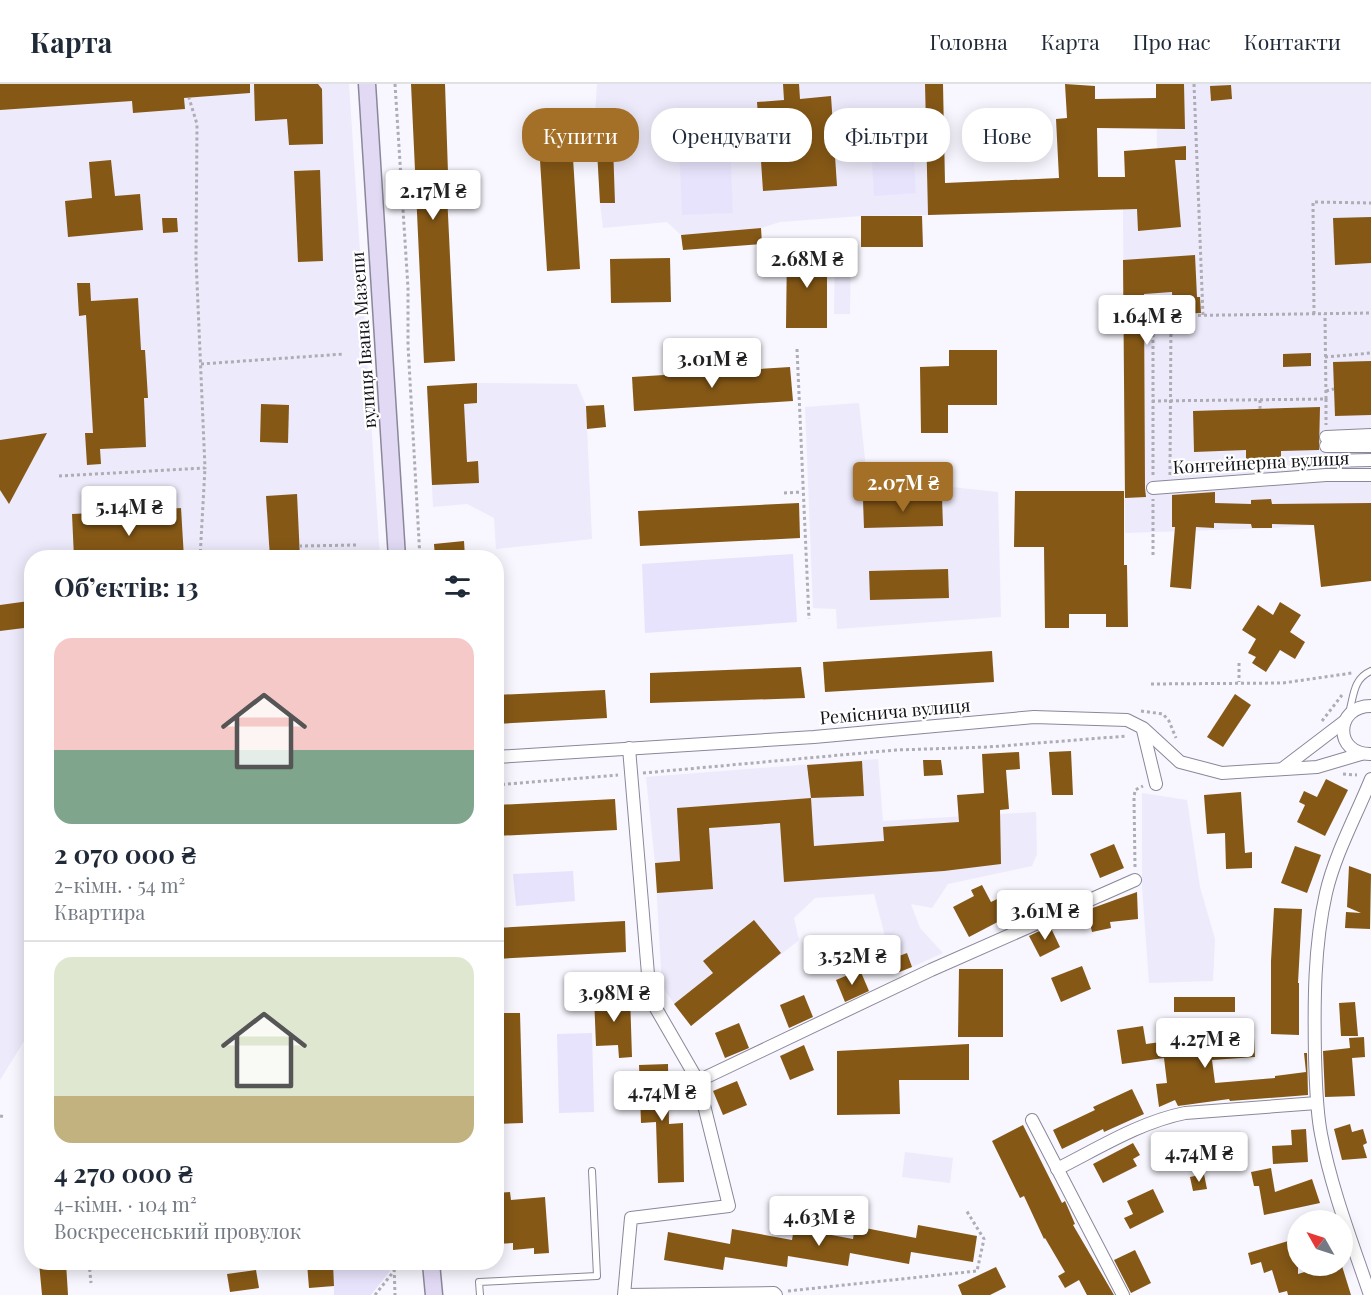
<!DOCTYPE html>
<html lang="uk">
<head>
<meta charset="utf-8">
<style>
  body { margin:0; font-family:"Playfair Display",serif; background:#f2f2f3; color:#1f2937; height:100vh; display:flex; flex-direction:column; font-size:22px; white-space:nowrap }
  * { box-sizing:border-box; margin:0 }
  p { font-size:20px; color:#747a83 }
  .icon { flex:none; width:33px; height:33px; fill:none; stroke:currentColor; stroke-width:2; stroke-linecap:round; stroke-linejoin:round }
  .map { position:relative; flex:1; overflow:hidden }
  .details { position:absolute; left:24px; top:466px; width:480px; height:720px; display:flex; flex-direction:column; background:#fff; border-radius:24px; box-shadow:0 3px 15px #0003 }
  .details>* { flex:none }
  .guide { position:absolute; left:522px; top:24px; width:570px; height:54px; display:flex; gap:12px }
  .needle { width:39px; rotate:309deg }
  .fabs { position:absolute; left:1287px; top:1126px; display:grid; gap:12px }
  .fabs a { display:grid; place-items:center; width:66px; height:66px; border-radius:50%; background:#fff; box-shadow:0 3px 15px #0003; font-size:30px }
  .price { position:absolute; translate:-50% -51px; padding:0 14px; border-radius:6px; background:#fff; color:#222; font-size:20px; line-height:39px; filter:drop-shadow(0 2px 3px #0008) }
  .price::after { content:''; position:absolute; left:50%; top:36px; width:18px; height:14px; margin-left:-9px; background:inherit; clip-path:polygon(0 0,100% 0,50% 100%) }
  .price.current { background:#a47028; color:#fff }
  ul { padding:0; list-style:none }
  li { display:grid; align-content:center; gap:12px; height:318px; padding:0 30px }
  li+li { border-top:2px solid #e0e1e3 }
  li span { display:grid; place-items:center; height:186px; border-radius:18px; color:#555 }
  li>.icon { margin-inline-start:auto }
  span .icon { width:108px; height:108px; fill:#fffc; stroke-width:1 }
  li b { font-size:26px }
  h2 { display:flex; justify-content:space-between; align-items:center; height:72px; padding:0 30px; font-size:26px }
  .pill { padding:0 21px; border-radius:24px; background:#fff; box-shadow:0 3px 15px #0003; font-size:21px; line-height:54px }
  .pill.current { background:#a47028; color:#fff }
  header { display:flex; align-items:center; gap:36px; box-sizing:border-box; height:84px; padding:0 30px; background:#fff; border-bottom:2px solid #e0e1e3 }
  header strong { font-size:28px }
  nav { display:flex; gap:33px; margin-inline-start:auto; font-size:21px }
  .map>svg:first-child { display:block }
  .built { fill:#edeafb }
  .green { fill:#e8e3fc }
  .building { fill:#855816 }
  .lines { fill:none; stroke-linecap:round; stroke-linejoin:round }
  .lane-casing { stroke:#8b879a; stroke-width:8 }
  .street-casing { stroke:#8b879a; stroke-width:14 }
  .secondary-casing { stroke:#8b879a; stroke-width:19 }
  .path { stroke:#aeacb4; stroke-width:3; stroke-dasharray:3 3; stroke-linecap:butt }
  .lane { stroke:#fff; stroke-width:6 }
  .street { stroke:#fff; stroke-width:12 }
  .secondary { stroke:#e2daf5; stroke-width:16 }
  .labels { text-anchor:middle; stroke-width:4.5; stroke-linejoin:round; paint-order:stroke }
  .street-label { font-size:18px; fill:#141219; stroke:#fff }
</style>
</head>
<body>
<header>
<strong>Карта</strong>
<nav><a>Головна</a><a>Карта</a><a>Про нас</a><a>Контакти</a></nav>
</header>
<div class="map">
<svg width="1371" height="1211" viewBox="0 0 1371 1211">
  <rect width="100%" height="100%" fill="#f8f6fe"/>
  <g class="built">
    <path d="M0,0H349L380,474H32L31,954H26L0,996Z"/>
    <path d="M597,0H925L928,131L861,132L780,138L761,144L681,151L667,138L603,144L600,119L595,31Z"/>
    <path d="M1156,0H1371V437L1272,444L1125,449L1123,125L1157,64Z"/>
    <path d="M835,158H851L850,230H834Z"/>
    <path d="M477,299L577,300L586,322L592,455L496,465L494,434L467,420L433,423L427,302Z"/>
    <path d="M859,319L867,394L998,408L1001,533L837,545L836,525L813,524L805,323Z"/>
    <path d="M878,675L883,737L1036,728L1037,770L1032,782L948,800L932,824L911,820L920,844L943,869L912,883L907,869L891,875L874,810L815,814L794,834L799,856L691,942L662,903L655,779L646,693Z"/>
    <path d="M1142,709L1187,716L1200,803L1215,855L1213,897L1149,899L1142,802Z"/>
    <path d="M905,1068L953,1074L950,1099L902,1093Z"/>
  </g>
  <g class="green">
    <path d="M729,34L733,129L682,131L678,36Z"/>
    <path d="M912,40L916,109L874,112L870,42Z"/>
    <path d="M793,470L797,538L645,549L642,480Z"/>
    <path d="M573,787L575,817L516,822L513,790Z"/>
    <path d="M592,949L594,1028L559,1029L557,950Z"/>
    <path d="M333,1179H390V1187L371,1211H334Z"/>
  </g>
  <g class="building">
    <path d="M0,0H250V9L184,14L185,25L133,29L132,17L0,26Z"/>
    <path d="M254,0H318L322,5L323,60L289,61L287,35L255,37Z"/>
    <path d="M411,0H445L448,89H446L455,277L424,279Z"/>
    <path d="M783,0H799L800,15L831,12L837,102L763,107L757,18L784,16Z"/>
    <path d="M925,0H943L945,99L1059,94L1056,35L1067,34L1065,0L1095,2V15L1156,14V0H1184L1185,45L1097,44L1098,93H1125L1124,67L1186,62V76H1175L1181,143L1138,147L1137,125L928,131Z"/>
    <path d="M1231,1L1232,15L1211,17L1210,2Z"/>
    <path d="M570,27L580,185L547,187L537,29Z"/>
    <path d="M619,30L620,61H613L615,119H600L595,31Z"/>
    <path d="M111,76L115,112L140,110L143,146L68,153L65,117L92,114L89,78Z"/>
    <path d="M320,86L323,177L298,178L294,87Z"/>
    <path d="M861,132H922L923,163H861Z"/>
    <path d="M1371,133V179L1335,181L1333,134Z"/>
    <path d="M162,134H177L178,148L163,149Z"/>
    <path d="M761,144L762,160L683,166L681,151Z"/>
    <path d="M827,165V244H786L787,166Z"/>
    <path d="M1195,171L1197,213H1200L1201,229L1173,230L1172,208L1144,210L1145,404L1146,413L1125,414L1123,176Z"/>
    <path d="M670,174L671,218L611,219L610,175Z"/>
    <path d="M77,199H90L91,217L138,214L141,266H145L148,314H144L146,363L100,365L101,380L87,381L85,349H93L86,231L79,232Z"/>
    <path d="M949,266H997V321H948V349H921L920,283L949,282Z"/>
    <path d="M1311,269V282L1283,283V270Z"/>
    <path d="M1371,277V331L1335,332L1333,278Z"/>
    <path d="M790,283L793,317L634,327L632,293Z"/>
    <path d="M477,299V319L464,320L467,378L478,377L479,399L432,401L427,302Z"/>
    <path d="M261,320L289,321L288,359L260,358Z"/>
    <path d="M604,321L606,343L587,345L586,322Z"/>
    <path d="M1320,323L1319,366L1281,367V377L1246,378V366L1194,368L1193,327Z"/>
    <path d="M47,349L9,420L0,406V356Z"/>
    <path d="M1015,407H1124V481H1127L1128,543H1106V530H1069V544H1045L1044,463H1014Z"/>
    <path d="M1215,408V419L1251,420V416L1271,415L1272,420L1371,419V497L1321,503L1314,441L1272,440V444H1252L1251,440L1214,439V444L1196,443L1191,505L1170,503L1175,443H1172V411Z"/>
    <path d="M297,410L300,474H270L266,412Z"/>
    <path d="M942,413L943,442L864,444L863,416Z"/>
    <path d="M799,419L800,454L640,462L638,427Z"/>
    <path d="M181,424L184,474H74L72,430L92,429V436L164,433V425Z"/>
    <path d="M464,457L465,474H435L434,460Z"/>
    <path d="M948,485L949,514L870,516L869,487Z"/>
    <path d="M29,517L32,543L0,547V521Z"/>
    <path d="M1280,518L1301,531L1290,548L1305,558L1295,575L1280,566L1266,588L1252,579L1256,573L1248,569L1256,555L1242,546L1258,521L1273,531Z"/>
    <path d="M992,567L994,598L825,608L823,578Z"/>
    <path d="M801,583L805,614L650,619V589Z"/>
    <path d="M605,606L607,634L496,640V611Z"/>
    <path d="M1235,610L1251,621L1223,663L1207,653Z"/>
    <path d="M1071,667L1073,711H1052L1049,668Z"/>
    <path d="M1019,668L1020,685L1006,686L1009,725L1000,726L1001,780L944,787L784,798L780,739L709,744L713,805L657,809L655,779L680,777L677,724L811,714L814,762L884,757L883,743L959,738L957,711L984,709L982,670Z"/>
    <path d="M923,676H941L943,691L924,692Z"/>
    <path d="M862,677L864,712L811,714L807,681Z"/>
    <path d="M1326,695L1348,706L1325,752L1297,738L1305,721L1299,718L1304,707L1317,713Z"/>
    <path d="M1241,708L1245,769L1252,768V784L1226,785L1225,749L1207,750L1204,711Z"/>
    <path d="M615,715L617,746L496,752V721Z"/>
    <path d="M1114,760L1124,784L1100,794L1090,770Z"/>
    <path d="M1295,762L1321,771L1307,809L1281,799Z"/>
    <path d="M1349,782L1371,790L1370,845L1345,844L1346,828L1361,829L1347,823Z"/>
    <path d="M982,801L991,818L1001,813L1011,831L969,853L953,823L974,812L971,806Z"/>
    <path d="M1137,808L1138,835L1110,838L1111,844L1092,848L1087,826Z"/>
    <path d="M1274,824L1302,825L1298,899H1299V951L1271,950V877Z"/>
    <path d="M754,836L781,869L691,942L674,920L713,889L703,877Z"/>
    <path d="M625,837L626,868L496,875V844Z"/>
    <path d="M1050,842L1060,863L1040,873L1029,852Z"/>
    <path d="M907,869L912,883L897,889L891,875Z"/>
    <path d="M1082,882L1091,905L1061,918L1051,894Z"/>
    <path d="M959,885H1003V953H958Z"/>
    <path d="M860,886L869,907L845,918L836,896Z"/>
    <path d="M630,911L632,973L619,974L618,961L596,962L594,912Z"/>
    <path d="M804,911L813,933L789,944L780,921Z"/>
    <rect x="1174" y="913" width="61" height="15"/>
    <path d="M1355,918L1358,952H1341L1339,919Z"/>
    <path d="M496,929H520L523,1039L496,1040Z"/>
    <path d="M739,939L749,964L725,974L715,949Z"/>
    <path d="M1143,942L1146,960L1198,953L1199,957L1254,953L1255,973L1212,976L1215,999L1275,994V992L1306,988L1304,969H1307L1308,1011L1230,1017L1229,1015L1178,1022L1175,1016L1159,1023L1156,1000L1167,999L1164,974L1122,980L1117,946Z"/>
    <path d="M1364,953L1365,973L1352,974L1355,1012L1325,1013L1323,967L1350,964L1349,954Z"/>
    <path d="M969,960V996H899L900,1030L837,1031V967Z"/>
    <path d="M804,961L814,986L790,996L780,972Z"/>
    <path d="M668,980L669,1040L683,1039L684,1098L658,1099L656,1038L641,1039L639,981Z"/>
    <path d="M737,997L747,1021L723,1031L713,1007Z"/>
    <path d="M1132,1005L1144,1030L1104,1048L1103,1045L1062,1065L1053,1046L1095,1026L1093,1023Z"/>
    <path d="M1350,1040L1352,1048L1363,1045L1367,1059L1363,1061L1367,1074L1342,1076L1334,1045Z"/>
    <path d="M1023,1041L1062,1119L1065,1117L1075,1140L1073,1141L1114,1211H1087L1079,1196L1065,1204L1058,1192L1065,1188L1045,1154L1044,1155L1024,1112L1020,1114L992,1057Z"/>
    <path d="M1306,1045L1308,1078L1273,1080L1272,1062L1292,1061L1291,1046Z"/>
    <path d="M1133,1059L1140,1071L1133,1075L1137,1082L1103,1099L1093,1080Z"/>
    <path d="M1271,1084L1275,1108L1312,1095L1320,1119L1264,1131L1259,1102H1254L1251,1088Z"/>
    <path d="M1204,1090L1207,1105L1193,1107L1190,1093Z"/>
    <path d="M1153,1105L1164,1128L1130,1145L1124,1134L1133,1130L1127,1117Z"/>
    <path d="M510,1108L511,1116L545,1113L549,1169L534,1170V1164L513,1166V1159L496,1160V1109Z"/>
    <path d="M918,1141L977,1152L973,1178L911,1168L909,1180L850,1169L848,1182L788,1172L787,1183L725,1173L723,1186L664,1176L668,1148L730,1160L732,1145L792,1156L794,1144L853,1155L855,1142L916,1154Z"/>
    <path d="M1298,1154V1190L1324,1182H1342L1351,1211H1288L1287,1207L1279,1209L1272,1186L1264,1189L1261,1178L1251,1181L1248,1169Z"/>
    <path d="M1135,1166L1151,1199L1131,1209L1114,1176Z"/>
    <path d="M39,1179H66L68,1211H42Z"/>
    <path d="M307,1179H333L334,1202L309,1204Z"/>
    <path d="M996,1183L1006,1203L990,1211H962L958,1201Z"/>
    <path d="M256,1186L259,1204L230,1208L227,1190Z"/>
  </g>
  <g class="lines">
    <g class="lane-casing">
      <g id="lane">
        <path d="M1349,629C1354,611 1353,595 1371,587"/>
        <path d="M480,1211L479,1198L597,1192L592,1087"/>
      </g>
    </g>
    <g class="street-casing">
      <g id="street">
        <path d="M1326,353L1371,351"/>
        <path d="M1326,362H1371"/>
        <path d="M1326,377L1371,376"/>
        <path d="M1153,404L1326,391H1371"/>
        <path d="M1371,622C1334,622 1334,671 1371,670"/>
        <path d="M1143,646L1156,700"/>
        <path d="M496,673L814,653L1034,633L1127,636L1143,644L1180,678L1222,689L1317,683L1361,670"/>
        <path d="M1282,685L1345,637"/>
        <path d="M698,997L931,886L1135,796"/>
        <path d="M1032,1036L1123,1211"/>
        <path d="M1057,1085C1099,1064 1140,1038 1185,1029L1317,1019"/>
        <path d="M624,1211L631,1134L729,1122L698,997L650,914L629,664"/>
        <path d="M625,1211L774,1209L776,1211"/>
        <path d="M1370,1211C1352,1158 1331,1104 1321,1050C1316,1024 1316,998 1315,973C1314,918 1314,862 1326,809C1335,770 1356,732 1371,695"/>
      </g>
    </g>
    <g class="secondary-casing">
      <g id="secondary">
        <path d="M367,0L397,474"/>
        <path d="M431,1179L434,1211"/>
      </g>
    </g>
    <g class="path">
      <path d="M395,0L408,204V261L420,474"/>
      <path d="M1194,0L1203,232"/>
      <path d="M1314,230L1313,118L1371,119"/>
      <path d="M797,265L809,535"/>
      <path d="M1325,273L1371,269"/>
      <path d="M201,280L344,270"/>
      <path d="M1326,307L1334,305"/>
      <path d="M1326,315V341"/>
      <path d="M1260,316V325"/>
      <path d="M1152,317L1326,315L1325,230"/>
      <path d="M1153,391V232L1371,229"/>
      <path d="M1170,391L1171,232"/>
      <path d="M59,392L205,384L196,175L197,40L189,14"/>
      <path d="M784,409L802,408"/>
      <path d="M299,462L357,461"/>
      <path d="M1153,471V415"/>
      <path d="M200,474L205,384"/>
      <path d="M1239,579V598"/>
      <path d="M1151,600L1283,599L1352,589"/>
      <path d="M1141,627L1163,630L1169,637L1176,654"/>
      <path d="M1322,637L1342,611"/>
      <path d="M643,689L896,666L988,663L1127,652"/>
      <path d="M1343,690L1357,691"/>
      <path d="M496,701L618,691"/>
      <path d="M1135,783L1134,714L1135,706L1143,702"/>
      <path d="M0,1032L5,1033"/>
      <path d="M89,1179L91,1199"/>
      <path d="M394,1179L395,1211"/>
      <path d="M788,1207L977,1187L984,1155L966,1126"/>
      <path d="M375,1211L394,1187"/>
    </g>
    <use href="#lane" class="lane"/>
    <use href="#street" class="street"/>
    <use href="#secondary" class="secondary"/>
  </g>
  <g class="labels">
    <g class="street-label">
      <text transform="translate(364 256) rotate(-94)" y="6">вулиця Івана Мазепи</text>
      <text transform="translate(1261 379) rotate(-3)" y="6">Контейнерна вулиця</text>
      <text transform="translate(895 628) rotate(-5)" y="6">Реміснича вулиця</text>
    </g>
  </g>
</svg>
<div class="fabs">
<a><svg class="needle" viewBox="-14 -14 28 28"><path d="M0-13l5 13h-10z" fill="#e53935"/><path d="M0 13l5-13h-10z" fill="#747a83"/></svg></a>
</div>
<b class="price" style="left:433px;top:137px">2.17M ₴</b>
<b class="price" style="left:807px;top:205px">2.68M ₴</b>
<b class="price" style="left:1147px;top:262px">1.64M ₴</b>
<b class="price" style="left:712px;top:305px">3.01M ₴</b>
<b class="price current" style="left:903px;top:429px">2.07M ₴</b>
<b class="price" style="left:129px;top:453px">5.14M ₴</b>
<b class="price" style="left:1045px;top:857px">3.61M ₴</b>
<b class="price" style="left:852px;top:902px">3.52M ₴</b>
<b class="price" style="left:614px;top:939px">3.98M ₴</b>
<b class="price" style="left:1205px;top:985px">4.27M ₴</b>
<b class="price" style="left:662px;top:1038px">4.74M ₴</b>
<b class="price" style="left:1199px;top:1099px">4.74M ₴</b>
<b class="price" style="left:819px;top:1163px">4.63M ₴</b>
<div class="guide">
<a class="pill current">Купити</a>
<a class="pill">Орендувати</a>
<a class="pill">Фільтри</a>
<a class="pill">Нове</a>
</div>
<section class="details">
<h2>Об’єктів: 13<svg class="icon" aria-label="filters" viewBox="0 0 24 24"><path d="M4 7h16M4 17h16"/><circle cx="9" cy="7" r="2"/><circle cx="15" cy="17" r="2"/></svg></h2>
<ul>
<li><span style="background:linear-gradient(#f6c9c9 60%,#7fa58c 0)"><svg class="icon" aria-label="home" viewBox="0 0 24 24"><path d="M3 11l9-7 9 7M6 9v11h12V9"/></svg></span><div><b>2 070 000 ₴</b><p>2-кімн. · 54 m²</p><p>Квартира</p></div></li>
<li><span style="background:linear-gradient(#dfe7d0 75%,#c2b280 0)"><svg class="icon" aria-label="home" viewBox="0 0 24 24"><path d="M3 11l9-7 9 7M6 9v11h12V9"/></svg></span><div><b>4 270 000 ₴</b><p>4-кімн. · 104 m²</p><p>Воскресенський провулок</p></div></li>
</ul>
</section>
</div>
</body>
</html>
